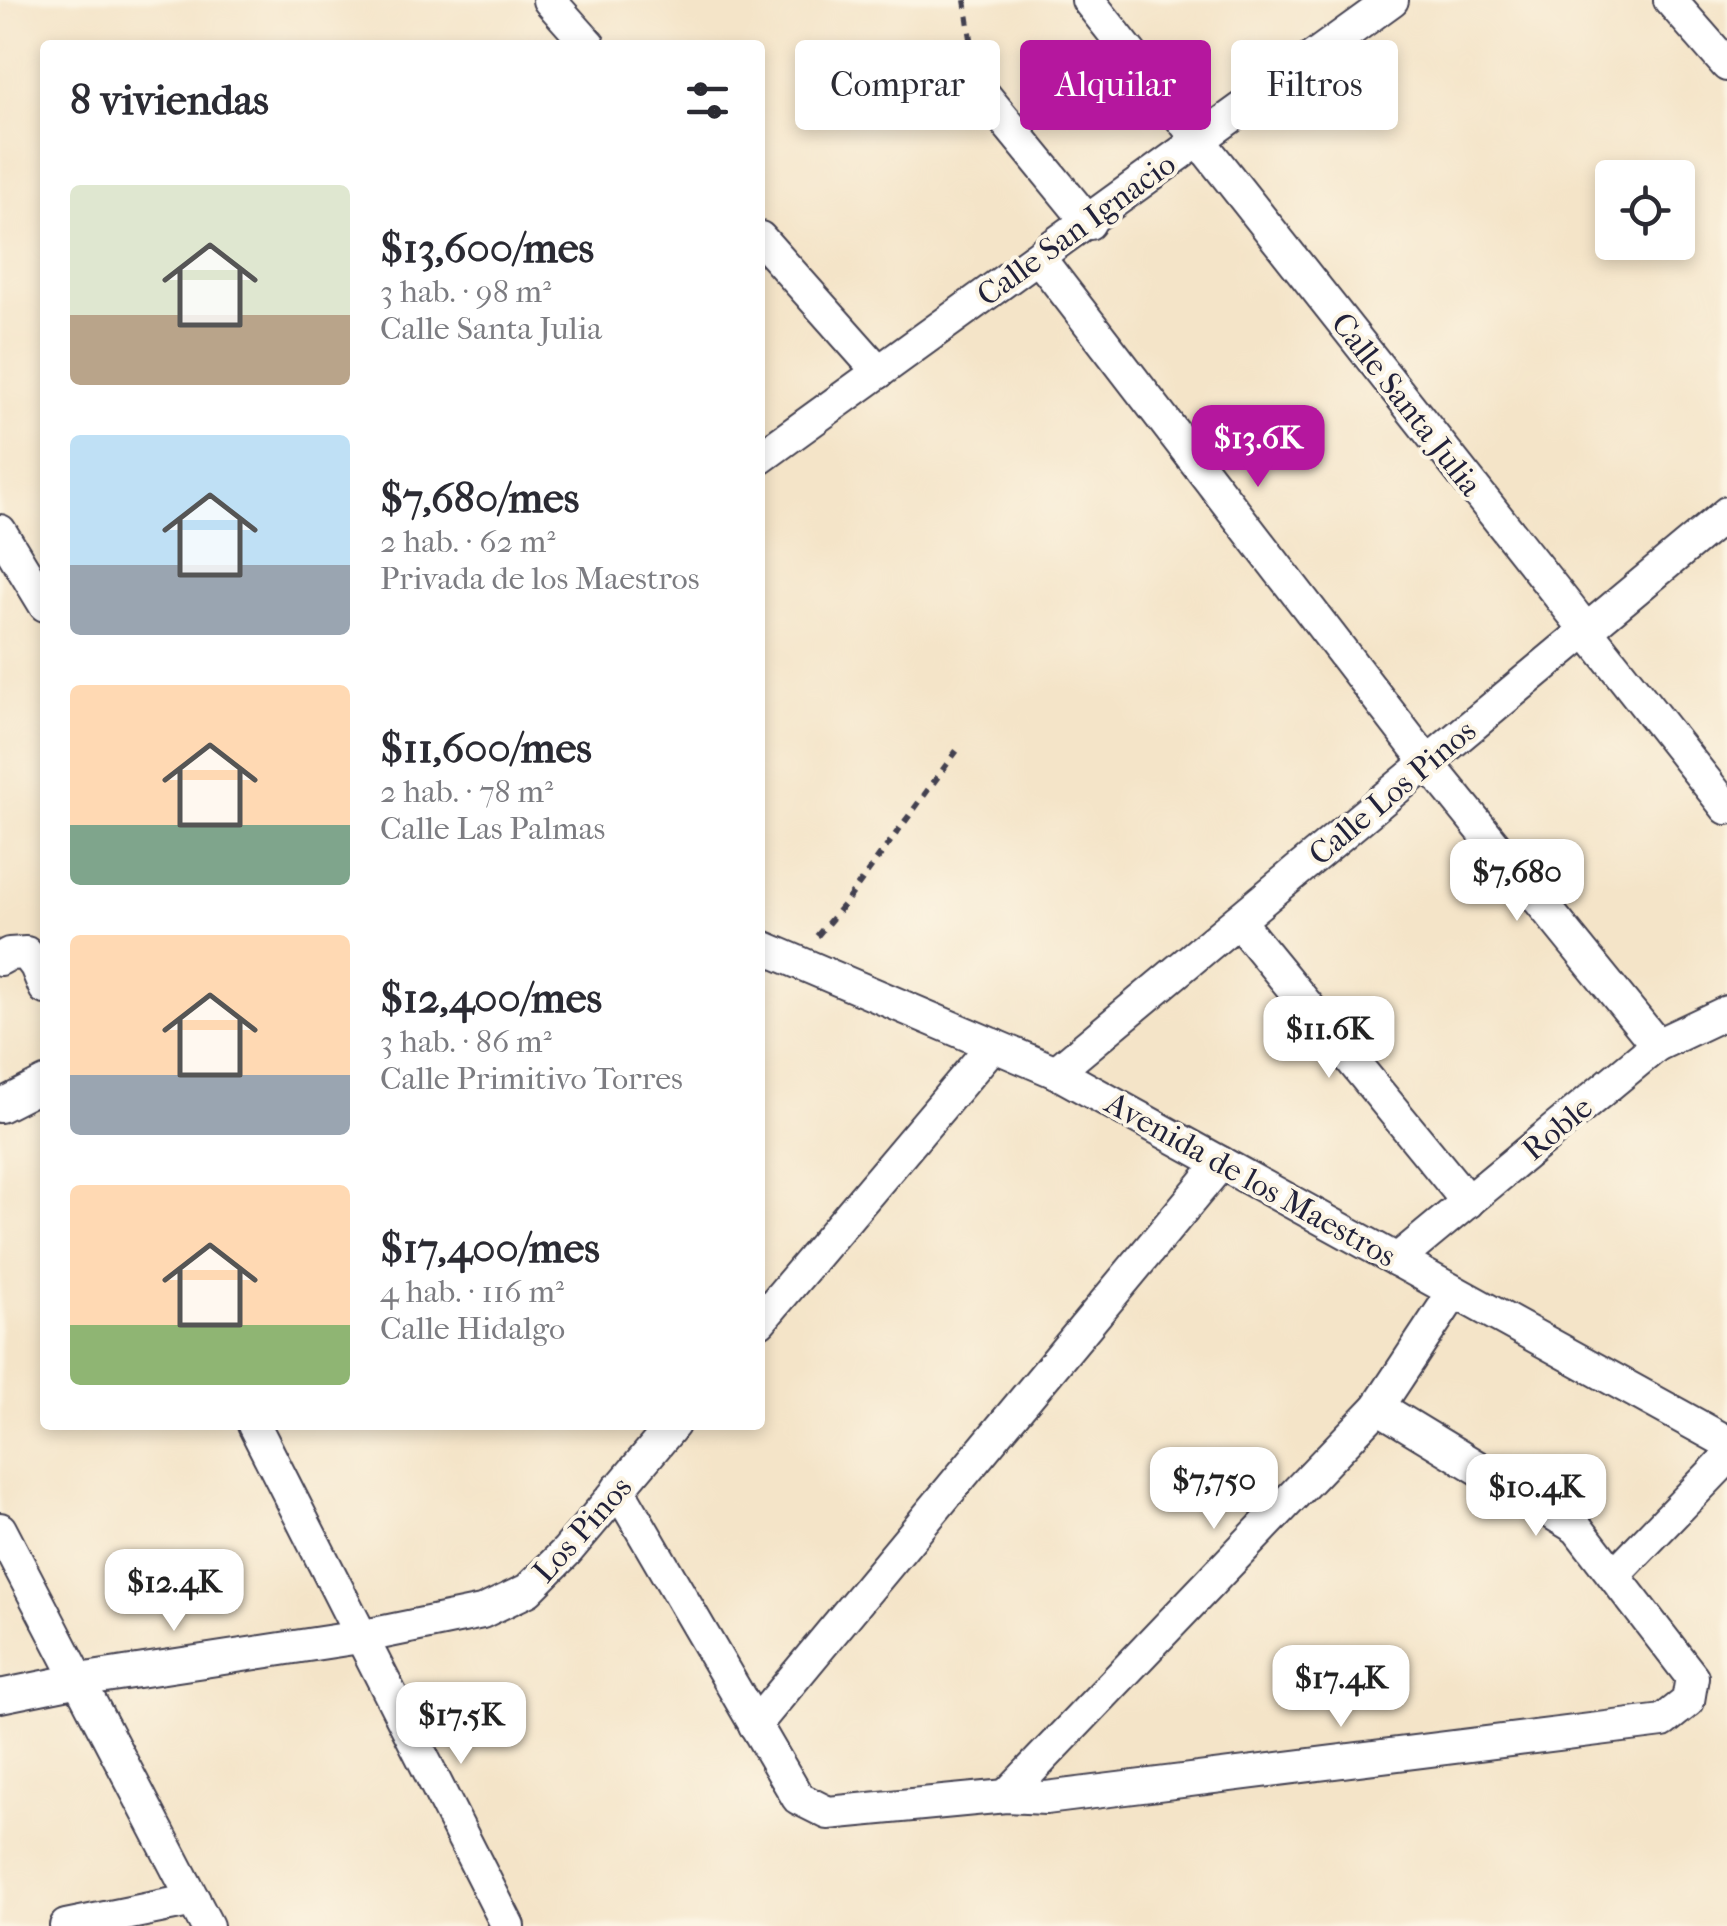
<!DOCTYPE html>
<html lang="es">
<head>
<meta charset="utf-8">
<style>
  body { margin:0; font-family:"IM FELL French Canon",serif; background:#f7f7f7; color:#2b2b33; height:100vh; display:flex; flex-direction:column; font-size:38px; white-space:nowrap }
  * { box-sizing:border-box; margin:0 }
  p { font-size:32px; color:#7c7c81 }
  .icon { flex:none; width:55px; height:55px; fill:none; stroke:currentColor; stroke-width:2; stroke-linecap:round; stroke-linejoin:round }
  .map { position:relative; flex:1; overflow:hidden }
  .side { position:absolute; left:40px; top:40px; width:725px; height:1390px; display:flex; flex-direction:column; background:#fff; border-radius:10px; box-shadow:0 5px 15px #0003 }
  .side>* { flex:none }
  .hud { position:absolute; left:795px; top:40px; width:780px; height:90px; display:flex; gap:20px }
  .buttons { position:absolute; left:1595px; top:160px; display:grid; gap:20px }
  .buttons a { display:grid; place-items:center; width:100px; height:100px; border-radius:10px; background:#fff; box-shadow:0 5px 15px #0003; font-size:50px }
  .price { position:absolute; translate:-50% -85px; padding:0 22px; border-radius:20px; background:#fff; color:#222; font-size:32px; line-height:65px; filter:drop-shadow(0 2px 5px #0008) }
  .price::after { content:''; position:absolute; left:50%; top:60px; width:30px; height:22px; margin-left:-15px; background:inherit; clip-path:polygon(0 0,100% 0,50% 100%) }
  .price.active { background:#b5179e; color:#fff }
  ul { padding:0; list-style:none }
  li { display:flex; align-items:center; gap:30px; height:250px; padding:0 30px }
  li span { display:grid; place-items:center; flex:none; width:280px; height:200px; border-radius:10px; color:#555 }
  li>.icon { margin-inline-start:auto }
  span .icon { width:120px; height:120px; fill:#fffc; stroke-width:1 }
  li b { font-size:42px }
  h2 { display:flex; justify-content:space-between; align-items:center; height:120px; padding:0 30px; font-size:42px }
  .chip { padding:0 35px; border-radius:10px; background:#fff; box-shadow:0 5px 15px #0003; font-size:35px; line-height:90px }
  .chip.active { background:#b5179e; color:#fff }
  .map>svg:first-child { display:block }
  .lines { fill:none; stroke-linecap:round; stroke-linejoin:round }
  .minor-casing { stroke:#423f50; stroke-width:36 }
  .path { stroke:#423f50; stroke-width:6; stroke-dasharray:8 8; stroke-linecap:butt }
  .minor { stroke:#fff; stroke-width:32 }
  .labels { text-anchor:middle; stroke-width:8; stroke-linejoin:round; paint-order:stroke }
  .street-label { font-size:32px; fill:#22223b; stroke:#fcf5e5 }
</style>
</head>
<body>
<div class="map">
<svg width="1727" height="1926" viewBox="0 0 1727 1926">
  <rect width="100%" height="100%" fill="#fcf5e5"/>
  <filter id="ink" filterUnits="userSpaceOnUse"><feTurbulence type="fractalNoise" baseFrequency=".01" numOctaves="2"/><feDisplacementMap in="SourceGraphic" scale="20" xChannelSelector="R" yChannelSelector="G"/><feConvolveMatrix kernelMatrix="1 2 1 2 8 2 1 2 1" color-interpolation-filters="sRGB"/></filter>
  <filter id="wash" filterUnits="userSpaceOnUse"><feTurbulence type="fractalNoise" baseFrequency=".0048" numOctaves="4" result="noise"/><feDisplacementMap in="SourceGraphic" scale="40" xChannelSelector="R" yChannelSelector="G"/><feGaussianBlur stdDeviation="2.25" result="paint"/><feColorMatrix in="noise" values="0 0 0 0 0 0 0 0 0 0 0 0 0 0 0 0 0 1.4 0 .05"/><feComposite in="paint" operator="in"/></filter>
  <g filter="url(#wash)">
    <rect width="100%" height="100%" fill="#f4e4c8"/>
  </g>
  <g filter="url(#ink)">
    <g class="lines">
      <g class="minor-casing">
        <g id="minor">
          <path d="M549,0L589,45"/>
          <path d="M1088,0L1727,808"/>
          <path d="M1670,0L1727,65"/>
          <path d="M980,90L1089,223"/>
          <path d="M760,238L879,372"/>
          <path d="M1039,258L1427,762L1657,1045"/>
          <path d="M760,458L1392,0"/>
          <path d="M0,531L45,605"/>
          <path d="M1238,921L1468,1202"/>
          <path d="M760,946L1056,1072L1727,1442"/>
          <path d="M0,959L9,954L26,953L36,966L45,988"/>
          <path d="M1056,1072L1727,513"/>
          <path d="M0,1106L45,1083"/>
          <path d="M1397,1260L1657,1045L1727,1012"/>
          <path d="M760,1321L993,1045"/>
          <path d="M254,1425L508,1926"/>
          <path d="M618,1489L798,1798L828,1813L1006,1796L1046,1798L1663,1721L1688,1701L1692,1677L1577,1528L1378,1407"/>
          <path d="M0,1529L207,1926"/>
          <path d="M1614,1575L1727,1458"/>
          <path d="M0,1696L79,1680L360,1637L482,1612L528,1590L567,1551L673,1425"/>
          <path d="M755,1725L1221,1163"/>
          <path d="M1006,1796L1378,1407L1454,1292"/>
          <path d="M66,1926L194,1900"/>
        </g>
      </g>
      <g class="path">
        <path d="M965,0L974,58"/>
        <path d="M817,936L846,902L958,749"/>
      </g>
      <use href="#minor" class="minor"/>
    </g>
  </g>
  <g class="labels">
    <g class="street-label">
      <text transform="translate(1076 229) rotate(-36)" y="11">Calle San Ignacio</text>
      <text transform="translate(1407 404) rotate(52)" y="11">Calle Santa Julia</text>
      <text transform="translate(1392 792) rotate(-40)" y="11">Calle Los Pinos</text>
      <text transform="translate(1557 1128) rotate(-40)" y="11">Roble</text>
      <text transform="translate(1251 1179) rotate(29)" y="11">Avenida de los Maestros</text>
      <text transform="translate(582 1529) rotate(-48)" y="11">Los Pinos</text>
    </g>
  </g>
</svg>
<div class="buttons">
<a><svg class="icon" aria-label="locate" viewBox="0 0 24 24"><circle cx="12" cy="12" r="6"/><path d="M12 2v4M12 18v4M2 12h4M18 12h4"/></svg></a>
</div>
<b class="price active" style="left:1258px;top:490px">$13.6K</b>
<b class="price" style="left:1517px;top:924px">$7,680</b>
<b class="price" style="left:1329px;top:1081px">$11.6K</b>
<b class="price" style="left:1214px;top:1532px">$7,750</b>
<b class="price" style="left:1536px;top:1539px">$10.4K</b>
<b class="price" style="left:174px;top:1634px">$12.4K</b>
<b class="price" style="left:1341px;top:1730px">$17.4K</b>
<b class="price" style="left:461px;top:1767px">$17.5K</b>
<div class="hud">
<a class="chip">Comprar</a>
<a class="chip active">Alquilar</a>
<a class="chip">Filtros</a>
</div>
<section class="side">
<h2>8 viviendas<svg class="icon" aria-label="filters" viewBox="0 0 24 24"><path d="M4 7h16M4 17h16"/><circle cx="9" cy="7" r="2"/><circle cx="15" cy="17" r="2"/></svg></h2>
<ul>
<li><span style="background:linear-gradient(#dfe7d0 65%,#b9a48a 0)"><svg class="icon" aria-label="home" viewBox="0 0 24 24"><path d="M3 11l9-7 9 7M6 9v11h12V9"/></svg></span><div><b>$13,600/mes</b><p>3 hab. · 98 m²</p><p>Calle Santa Julia</p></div></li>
<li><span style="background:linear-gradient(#bfe0f5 65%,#9aa5b1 0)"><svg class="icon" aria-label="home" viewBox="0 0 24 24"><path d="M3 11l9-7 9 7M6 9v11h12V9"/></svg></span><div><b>$7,680/mes</b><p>2 hab. · 62 m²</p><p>Privada de los Maestros</p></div></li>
<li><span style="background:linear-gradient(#ffd9b3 70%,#7fa58c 0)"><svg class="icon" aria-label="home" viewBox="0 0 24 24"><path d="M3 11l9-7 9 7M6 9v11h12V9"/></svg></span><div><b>$11,600/mes</b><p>2 hab. · 78 m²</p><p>Calle Las Palmas</p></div></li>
<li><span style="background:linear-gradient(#ffd9b3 70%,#9aa5b1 0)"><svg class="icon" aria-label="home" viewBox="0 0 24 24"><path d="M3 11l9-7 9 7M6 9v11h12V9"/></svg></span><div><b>$12,400/mes</b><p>3 hab. · 86 m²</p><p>Calle Primitivo Torres</p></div></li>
<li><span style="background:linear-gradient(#ffd9b3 70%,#8fb573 0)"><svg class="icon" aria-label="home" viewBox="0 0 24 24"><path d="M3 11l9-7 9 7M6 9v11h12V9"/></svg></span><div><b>$17,400/mes</b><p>4 hab. · 116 m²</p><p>Calle Hidalgo</p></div></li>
</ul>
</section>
</div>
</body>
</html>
